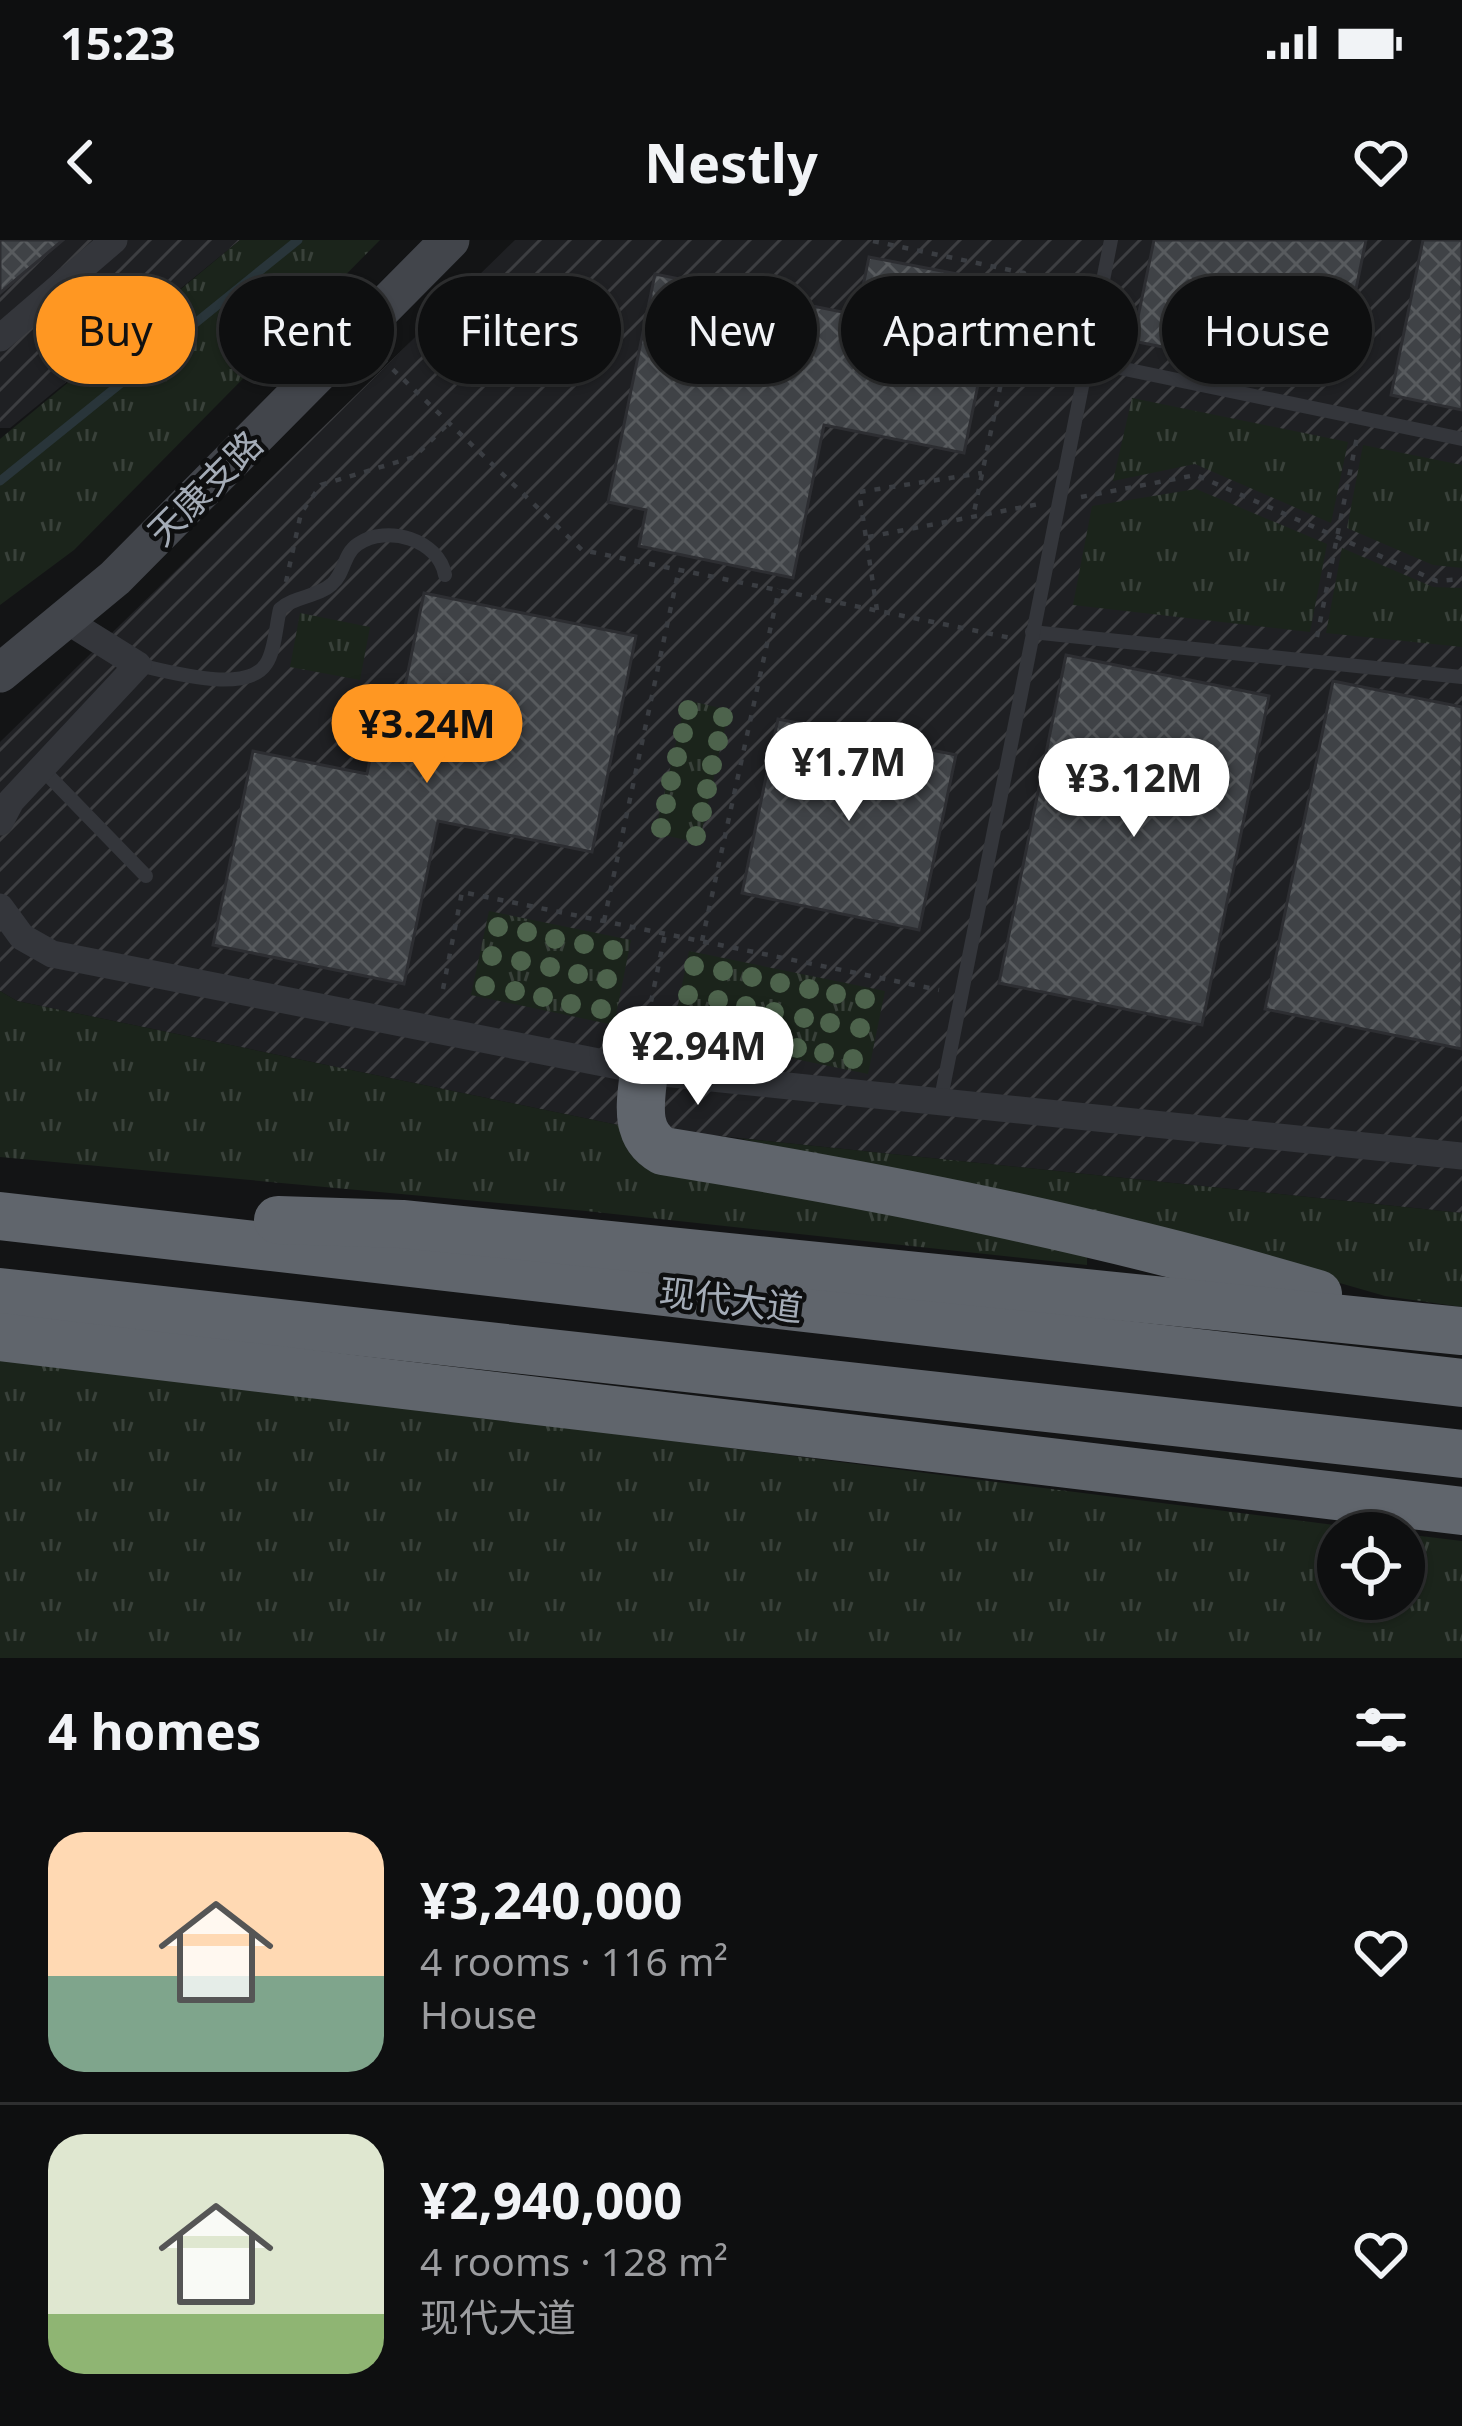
<!DOCTYPE html>
<html lang="en">
<head>
<meta charset="utf-8">
<style>
  body { margin:0; font-family:"Noto Sans","Noto Sans SC",sans-serif; background:#171819; color:#f1f3f6; height:100vh; display:flex; flex-direction:column; font-size:45px; white-space:nowrap }
  * { box-sizing:border-box; margin:0 }
  p { font-size:39px; color:#9b9c9f }
  .icon { flex:none; width:66px; height:66px; fill:none; stroke:currentColor; stroke-width:2; stroke-linecap:round; stroke-linejoin:round }
  .map { position:relative; height:1418px; overflow:hidden }
  .details { display:flex; flex-direction:column; background:#0e0f10; flex:1 }
  .details>* { flex:none }
  .top-card { position:absolute; left:36px; top:36px; width:1392px; height:108px; display:flex; gap:24px }
  .tools { position:absolute; left:1317px; top:1272px; display:grid; gap:24px }
  .tools a { display:grid; place-items:center; width:108px; height:108px; border-radius:50%; background:#0e0f10; box-shadow:0 3px 9px #0004,0 0 0 3px #2e2f30; font-size:60px }
  .price { position:absolute; translate:-50% -102px; padding:0 27px; border-radius:42px; background:#fff; color:#222; font-size:39px; line-height:78px; filter:drop-shadow(0 3px 6px #0008) }
  .price::after { content:''; position:absolute; left:50%; top:72px; width:36px; height:27px; margin-left:-18px; background:inherit; clip-path:polygon(0 0,100% 0,50% 100%) }
  .price.on { background:#ff9722; color:#111 }
  ul { padding:0; list-style:none }
  li { display:flex; align-items:center; gap:36px; height:300px; padding:0 48px }
  li+li { border-top:3px solid #2e2f30 }
  li span { display:grid; place-items:center; flex:none; width:336px; height:240px; border-radius:36px; color:#555 }
  li>.icon { margin-inline-start:auto }
  span .icon { width:144px; height:144px; fill:#fffc; stroke-width:1 }
  li b { font-size:51px }
  h2 { display:flex; justify-content:space-between; align-items:center; height:144px; padding:0 48px; font-size:51px }
  .pill { padding:0 42px; border-radius:54px; background:#0e0f10; box-shadow:0 3px 9px #0004,0 0 0 3px #2e2f30; font-size:42px; line-height:108px }
  .pill.on { background:#ff9722; color:#111 }
  .status { display:flex; justify-content:space-between; align-items:center; height:84px; padding:0 60px; background:#0e0f10; direction:ltr }
  .status svg { height:33px; fill:currentColor }
  header { display:flex; justify-content:space-between; align-items:center; height:156px; padding:0 48px; background:#0e0f10; font-size:54px; font-weight:700 }
  .map>svg:first-child { display:block }
  .industrial { fill:url(#industrial-furrows) }
  .grass { fill:url(#grass-tufts) }
  .lines { fill:none; stroke-linecap:round; stroke-linejoin:round }
  .stream { stroke:#29353a; stroke-width:9 }
  .building { fill:url(#building-cross-hatch); stroke:#2d2e32; stroke-width:3 }
  .path { stroke:#3a3d42; stroke-width:4.5; stroke-dasharray:6 9; stroke-linecap:butt }
  .lane { stroke:#34363b; stroke-width:14 }
  .street { stroke:#34363b; stroke-width:27 }
  .secondary { stroke:#42454b; stroke-width:39 }
  .highway { stroke:#60656c; stroke-width:48 }
  .tree { fill:#4d634c }
  .labels { text-anchor:middle; stroke-width:9; stroke-linejoin:round; paint-order:stroke }
  .street-label { font-size:36px; fill:#a4acb7; stroke:#0e0f10 }
</style>
</head>
<body>
<div class="status"><b>15:23</b><svg viewBox="0 0 49 12"><path d="M0 12V9h3v3zM5 12V6h3v6zM10 12V3h3v9zM15 12V0h3v12zM26 1h20v11H26zM47 4h2v5h-2z"/></svg></div>
<header><svg class="icon" aria-label="back" viewBox="0 0 24 24"><path d="M15 5l-7 7 7 7"/></svg>Nestly<svg class="icon" aria-label="heart" viewBox="0 0 24 24"><path d="M12 20l-8-8c-3-5 5-10 8-4 3-6 11-1 8 4z"/></svg></header>
<div class="map">
<svg width="1462" height="1418" viewBox="0 0 1462 1418">
  <defs>
    <pattern id="industrial-furrows" width="10" height="10" patternUnits="userSpaceOnUse" patternTransform="scale(3)"><rect width="10" height="10" fill="#1f2023"/><path d="M-1 1l2-2M0 10L10 0M9 11l2-2" fill="none" stroke="#3d3e41"/></pattern>
    <pattern id="grass-tufts" width="24" height="20" patternUnits="userSpaceOnUse" patternTransform="scale(3)"><rect width="24" height="20" fill="#1b241b"/><path d="M3 7l-1-3M5 7V3M7 7l1-3M15 17l-1-3M17 17v-4M19 17l1-3" fill="none" stroke="#39413a"/></pattern>
    <pattern id="building-cross-hatch" width="8" height="8" patternUnits="userSpaceOnUse" patternTransform="scale(3)"><rect width="8" height="8" fill="#3f4246"/><path d="M0 0l8 8M0 8l8-8" fill="none" stroke="#585b5e"/></pattern>
  </defs>
  <rect width="100%" height="100%" fill="#131415"/>
  <g class="industrial">
    <path d="M0,0H240L10,188H0Z"/>
    <path d="M515,0H1462V973L623,886L17,761L0,751V502Z"/>
  </g>
  <g class="grass">
    <path d="M240,0H380L74,310L0,365V199Z"/>
    <path d="M1132,158L1348,202L1331,283L1195,224L1113,241Z"/>
    <path d="M1363,205L1462,225V328L1433,325L1347,288Z"/>
    <path d="M1196,249L1327,304L1310,392L1073,365L1092,266Z"/>
    <path d="M1342,308L1433,347L1462,348V407L1326,393Z"/>
    <path d="M300,373L370,387L360,440L290,427Z"/>
    <path d="M686,460L729,470L699,603L655,593Z"/>
    <path d="M489,671L631,700L614,785L471,755Z"/>
    <path d="M689,711L885,751L868,834L672,794Z"/>
    <path d="M0,751L17,761L623,886L1087,1012V1025L586,971L0,917Z"/>
    <path d="M738,898L1462,973V1067L1385,1056L1204,1004Z"/>
    <path d="M0,1115L1397,1293H1338V1359H1404V1294L1462,1301V1418H0Z"/>
  </g>
  <g class="lines">
    <path class="stream" d="M0,241L298,0"/>
  </g>
  <g class="building">
    <path d="M0,0H63L0,53Z"/>
    <path d="M1154,0H1366L1337,142L1133,101Z"/>
    <path d="M1423,0H1462V170L1391,155Z"/>
    <path d="M869,17L999,42L964,213L824,185L793,338L639,306L646,270L608,262L655,34L857,75Z"/>
    <path d="M424,353L636,396L592,612L438,581L404,744L213,705L253,511L367,534L385,447L404,451Z"/>
    <path d="M1066,415L1269,456L1202,785L999,743Z"/>
    <path d="M1333,441L1462,467V809L1265,769Z"/>
    <path d="M778,479L956,515L919,690L742,653Z"/>
  </g>
  <g class="lines">
    <g class="path">
      <path d="M873,1L1024,33L973,277"/>
      <path d="M1010,101L1069,115"/>
      <path d="M382,119L582,310L1011,398"/>
      <path d="M1081,257L1196,235L1437,341L1462,339"/>
      <path d="M868,297L1039,264"/>
      <path d="M286,342L301,273L321,245L414,217L449,183"/>
      <path d="M877,370L859,252L982,233"/>
      <path d="M1317,397L1357,197"/>
      <path d="M604,681L679,329"/>
      <path d="M702,701L779,349"/>
      <path d="M443,749L462,652L939,750"/>
      <path d="M645,791L665,694"/>
    </g>
    <g class="lane">
      <path d="M1086,121L1462,199"/>
      <path d="M1032,392L1462,437"/>
      <path d="M138,425C167,431 246,455 266,424C275,411 276,385 280,369C295,356 318,357 332,344C345,333 343,314 358,304C387,284 439,300 445,335"/>
      <path d="M41,528L146,636"/>
      <path d="M941,858L1111,0"/>
    </g>
    <g class="street">
      <path d="M0,98L114,0"/>
      <path d="M0,582L11,561L138,425L69,382"/>
      <path d="M0,667L22,697L52,714L644,831L1462,916"/>
    </g>
    <path class="secondary" d="M0,433L115,338L450,0"/>
    <g class="highway">
      <path d="M644,831C641,861 633,894 663,911C885,947 1103,990 1318,1054"/>
      <path d="M0,976L1462,1143"/>
      <path d="M278,980L402,984L1462,1091"/>
      <path d="M0,1052L1462,1214"/>
      <path d="M0,1097L1462,1271"/>
    </g>
  </g>
  <g class="tree">
    <circle cx="688" cy="470" r="10"/>
    <circle cx="723" cy="477" r="10"/>
    <circle cx="683" cy="493" r="10"/>
    <circle cx="718" cy="501" r="10"/>
    <circle cx="677" cy="517" r="10"/>
    <circle cx="712" cy="525" r="10"/>
    <circle cx="671" cy="541" r="10"/>
    <circle cx="707" cy="549" r="10"/>
    <circle cx="666" cy="564" r="10"/>
    <circle cx="702" cy="572" r="10"/>
    <circle cx="661" cy="588" r="10"/>
    <circle cx="696" cy="596" r="10"/>
    <circle cx="498" cy="687" r="10"/>
    <circle cx="527" cy="692" r="10"/>
    <circle cx="555" cy="699" r="10"/>
    <circle cx="584" cy="704" r="10"/>
    <circle cx="613" cy="710" r="10"/>
    <circle cx="492" cy="716" r="10"/>
    <circle cx="521" cy="721" r="10"/>
    <circle cx="694" cy="726" r="10"/>
    <circle cx="550" cy="727" r="10"/>
    <circle cx="723" cy="731" r="10"/>
    <circle cx="578" cy="734" r="10"/>
    <circle cx="752" cy="737" r="10"/>
    <circle cx="607" cy="739" r="10"/>
    <circle cx="780" cy="743" r="10"/>
    <circle cx="485" cy="746" r="10"/>
    <circle cx="809" cy="749" r="10"/>
    <circle cx="515" cy="751" r="10"/>
    <circle cx="836" cy="754" r="10"/>
    <circle cx="688" cy="755" r="10"/>
    <circle cx="543" cy="757" r="10"/>
    <circle cx="865" cy="759" r="10"/>
    <circle cx="718" cy="760" r="10"/>
    <circle cx="571" cy="764" r="10"/>
    <circle cx="746" cy="766" r="10"/>
    <circle cx="601" cy="769" r="10"/>
    <circle cx="774" cy="772" r="10"/>
    <circle cx="804" cy="778" r="10"/>
    <circle cx="830" cy="783" r="10"/>
    <circle cx="682" cy="785" r="10"/>
    <circle cx="860" cy="788" r="10"/>
    <circle cx="711" cy="790" r="10"/>
    <circle cx="739" cy="796" r="10"/>
    <circle cx="768" cy="803" r="10"/>
    <circle cx="797" cy="808" r="10"/>
    <circle cx="824" cy="813" r="10"/>
    <circle cx="853" cy="819" r="10"/>
  </g>
  <g class="labels">
    <g class="street-label">
      <text transform="translate(205 248) rotate(-45)" y="13">天康支路</text>
      <text transform="translate(731 1060) rotate(7)" y="13">现代大道</text>
    </g>
  </g>
</svg>
<div class="tools">
<a><svg class="icon" aria-label="locate" viewBox="0 0 24 24"><circle cx="12" cy="12" r="6"/><path d="M12 2v4M12 18v4M2 12h4M18 12h4"/></svg></a>
</div>
<b class="price on" style="left:427px;top:546px">¥3.24M</b>
<b class="price" style="left:849px;top:584px">¥1.7M</b>
<b class="price" style="left:1134px;top:600px">¥3.12M</b>
<b class="price" style="left:698px;top:868px">¥2.94M</b>
<div class="top-card">
<a class="pill on">Buy</a>
<a class="pill">Rent</a>
<a class="pill">Filters</a>
<a class="pill">New</a>
<a class="pill">Apartment</a>
<a class="pill">House</a>
</div>
</div>
<section class="details">
<h2>4 homes<svg class="icon" aria-label="filters" viewBox="0 0 24 24"><path d="M4 7h16M4 17h16"/><circle cx="9" cy="7" r="2"/><circle cx="15" cy="17" r="2"/></svg></h2>
<ul>
<li><span style="background:linear-gradient(#ffd9b3 60%,#7fa58c 0)"><svg class="icon" aria-label="home" viewBox="0 0 24 24"><path d="M3 11l9-7 9 7M6 9v11h12V9"/></svg></span><div><b>¥3,240,000</b><p>4 rooms · 116 m²</p><p>House</p></div><svg class="icon" aria-label="heart" viewBox="0 0 24 24"><path d="M12 20l-8-8c-3-5 5-10 8-4 3-6 11-1 8 4z"/></svg></li>
<li><span style="background:linear-gradient(#dfe7d0 75%,#8fb573 0)"><svg class="icon" aria-label="home" viewBox="0 0 24 24"><path d="M3 11l9-7 9 7M6 9v11h12V9"/></svg></span><div><b>¥2,940,000</b><p>4 rooms · 128 m²</p><p>现代大道</p></div><svg class="icon" aria-label="heart" viewBox="0 0 24 24"><path d="M12 20l-8-8c-3-5 5-10 8-4 3-6 11-1 8 4z"/></svg></li>
</ul>
</section>
</body>
</html>
